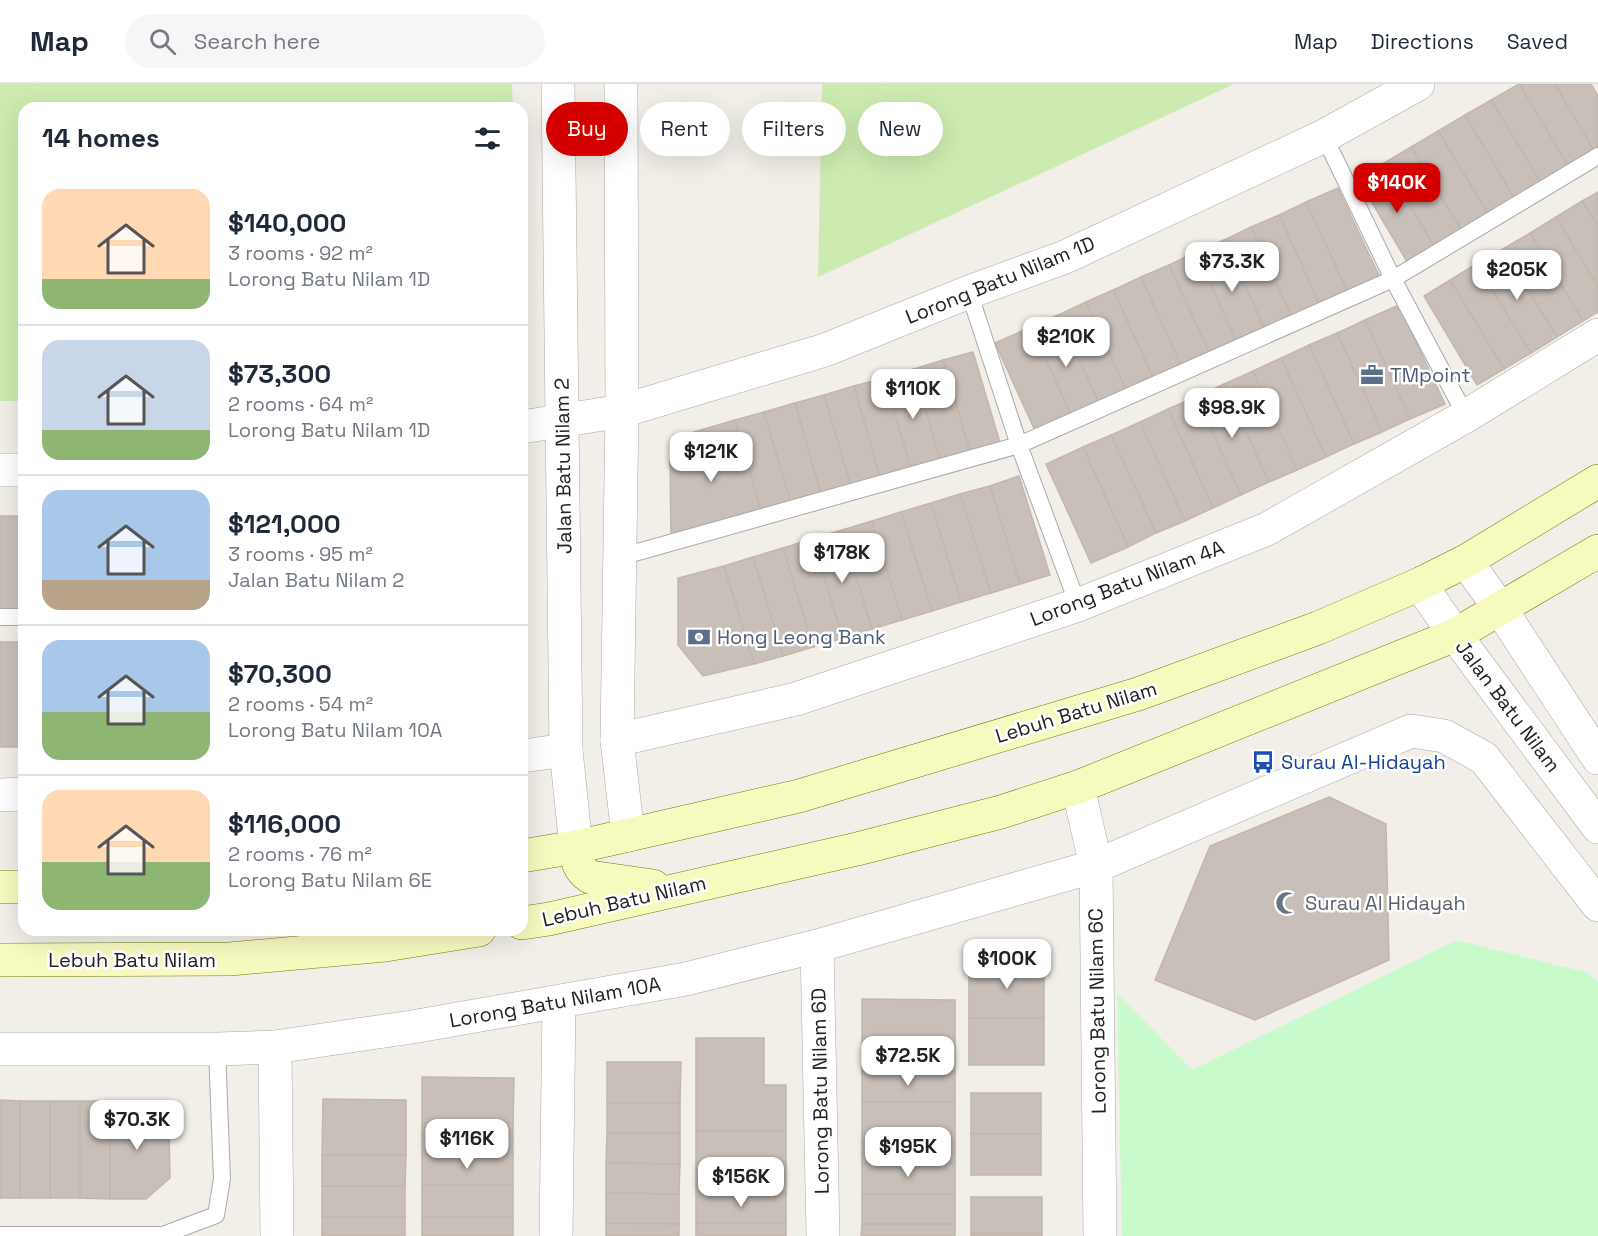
<!DOCTYPE html>
<html lang="en">
<head>
<meta charset="utf-8">
<style>
  body { margin:0; font-family:"Space Grotesk",sans-serif; background:#f6f6f7; color:#1f2937; height:100vh; display:flex; flex-direction:column; font-size:22px; white-space:nowrap }
  * { box-sizing:border-box; margin:0 }
  p { font-size:20px; color:#747a83 }
  .icon { flex:none; width:33px; height:33px; fill:none; stroke:currentColor; stroke-width:2; stroke-linecap:round; stroke-linejoin:round }
  .map { position:relative; flex:1; overflow:hidden }
  .side { position:absolute; left:18px; top:18px; width:510px; height:834px; display:flex; flex-direction:column; background:#fff; border-radius:18px; box-shadow:0 6px 24px #0002 }
  .side>* { flex:none }
  .banner { position:absolute; left:546px; top:18px; width:570px; height:54px; display:flex; gap:12px }
  .price { position:absolute; translate:-50% -51px; padding:0 14px; border-radius:12px; background:#fff; color:#222; font-size:20px; line-height:39px; filter:drop-shadow(0 2px 3px #0008) }
  .price::after { content:''; position:absolute; left:50%; top:36px; width:18px; height:14px; margin-left:-9px; background:inherit; clip-path:polygon(0 0,100% 0,50% 100%) }
  .price.selected { background:#d40000; color:#fff }
  ul { padding:0; list-style:none }
  li { display:flex; align-items:center; gap:18px; height:150px; padding:0 24px }
  li+li { border-top:2px solid #e0e1e3 }
  li span { display:grid; place-items:center; flex:none; width:168px; height:120px; border-radius:18px; color:#555 }
  li>.icon { margin-inline-start:auto }
  span .icon { width:72px; height:72px; fill:#fffc; stroke-width:1 }
  li b { font-size:26px }
  h2 { display:flex; justify-content:space-between; align-items:center; height:72px; padding:0 24px; font-size:26px }
  .chip { padding:0 21px; border-radius:27px; background:#fff; box-shadow:0 6px 24px #0002; font-size:21px; line-height:54px }
  .chip.selected { background:#d40000; color:#fff }
  header { display:flex; align-items:center; gap:36px; box-sizing:border-box; height:84px; padding:0 30px; background:#fff; border-bottom:2px solid #e0e1e3 }
  header strong { font-size:28px }
  nav { display:flex; gap:33px; margin-inline-start:auto; font-size:21px }
  .search { width:420px; height:54px; background:#f6f6f7; display:flex; align-items:center; gap:15px; box-sizing:border-box; padding:0 21px; border-radius:33px; color:#747a83; font-size:22px }
  .map>svg:first-child { display:block }
  .grass { fill:#cdebb0 }
  .park { fill:#c8facc }
  .building { fill:#c7bfb8; stroke:#c4b6ab; stroke-width:1.5 }
  .lines { fill:none; stroke-linecap:round; stroke-linejoin:round }
  .service-casing { stroke:#a9a9a9; stroke-width:18 }
  .minor-casing { stroke:#a9a9a9; stroke-width:34 }
  .secondary-casing { stroke:#707d05; stroke-width:34 }
  .service { stroke:#fff; stroke-width:16 }
  .minor { stroke:#fff; stroke-width:33 }
  .secondary { stroke:#f7fabf; stroke-width:33 }
  .labels { text-anchor:middle; stroke-width:5; stroke-linejoin:round; paint-order:stroke }
  .street-label { font-size:20px; fill:#222; stroke:#fff }
  .service-label { font-size:20px; fill:#4e5e75; stroke:#fff; text-anchor:start }
  .transit-label { font-size:20px; fill:#164399; stroke:#fff; text-anchor:start }
  .worship-label { font-size:20px; fill:#5b616d; stroke:#fff; text-anchor:start }
</style>
</head>
<body>
<header>
<strong>Map</strong>
<div class="search"><svg class="icon" aria-label="search" viewBox="0 0 24 24"><circle cx="10" cy="10" r="6"/><path d="M15 15l6 6"/></svg>Search here</div>
<nav><a>Map</a><a>Directions</a><a>Saved</a></nav>
</header>
<div class="map">
<svg width="1598" height="1152" viewBox="0 0 1598 1152">
  <rect width="100%" height="100%" fill="#f2efe9"/>
  <g class="grass">
    <path d="M0,0H512L513,24H24V317H0Z"/>
    <path d="M822,0H1234L818,193Z"/>
  </g>
  <path class="park" d="M1457,856L1589,889L1598,898V1152H1122L1117,909L1192,986Z"/>
  <g class="building">
    <path d="M1519,0H1555L1596,70L1570,85Z"/>
    <path d="M1519,0L1570,85L1543,102L1491,16Z"/>
    <path d="M1555,0H1591L1598,12V69L1596,70Z"/>
    <path d="M1491,16L1543,102L1516,117L1465,31Z"/>
    <path d="M1465,31L1516,117L1490,133L1438,47Z"/>
    <path d="M1438,47L1490,133L1463,149L1411,63Z"/>
    <path d="M1411,63L1463,149L1436,165L1384,79Z"/>
    <path d="M1384,79L1436,165L1409,181L1358,95Z"/>
    <path d="M1338,104L1382,198L1350,213L1306,118Z"/>
    <path d="M1598,108V143L1582,117Z"/>
    <path d="M1582,117L1598,143V203L1556,133Z"/>
    <path d="M1306,118L1350,213L1322,226L1279,131Z"/>
    <path d="M1279,131L1322,226L1294,238L1251,143Z"/>
    <path d="M1556,133L1598,203V228L1583,237L1530,149Z"/>
    <path d="M1251,143L1294,238L1267,250L1224,156Z"/>
    <path d="M1530,149L1583,237L1557,253L1503,165Z"/>
    <path d="M1224,156L1267,250L1239,263L1196,168Z"/>
    <path d="M1503,165L1557,253L1531,269L1476,180Z"/>
    <path d="M1196,168L1239,263L1212,275L1169,181Z"/>
    <path d="M1476,180L1531,269L1504,285L1450,196Z"/>
    <path d="M1169,181L1212,275L1184,288L1141,193Z"/>
    <path d="M1141,193L1184,288L1156,300L1113,206Z"/>
    <path d="M1450,196L1504,285L1477,301L1424,212Z"/>
    <path d="M1113,206L1156,300L1129,313L1086,218Z"/>
    <path d="M1086,218L1129,313L1102,325L1058,231Z"/>
    <path d="M1399,221L1445,320L1410,335L1365,236Z"/>
    <path d="M1058,231L1102,325L1074,337L1031,243Z"/>
    <path d="M1365,236L1410,335L1382,348L1337,249Z"/>
    <path d="M1031,243L1074,337L1038,353L995,259Z"/>
    <path d="M1337,249L1382,348L1354,360L1309,261Z"/>
    <path d="M1309,261L1354,360L1326,373L1281,274Z"/>
    <path d="M973,268L1001,362L971,371L943,276Z"/>
    <path d="M1281,274L1326,373L1297,386L1253,287Z"/>
    <path d="M943,276L971,371L941,380L914,285Z"/>
    <path d="M914,285L941,380L912,388L884,294Z"/>
    <path d="M1253,287L1297,386L1269,398L1224,300Z"/>
    <path d="M884,294L912,388L881,397L854,302Z"/>
    <path d="M1224,300L1269,398L1241,411L1196,313Z"/>
    <path d="M854,302L881,397L852,406L824,311Z"/>
    <path d="M824,311L852,406L822,414L795,319Z"/>
    <path d="M1196,313L1241,411L1213,424L1168,325Z"/>
    <path d="M795,319L822,414L792,423L764,328Z"/>
    <path d="M1168,325L1213,424L1185,437L1140,338Z"/>
    <path d="M764,328L792,423L762,431L735,336Z"/>
    <path d="M735,336L762,431L671,457L670,376L691,349Z"/>
    <path d="M1140,338L1185,437L1156,449L1111,351Z"/>
    <path d="M1111,351L1156,449L1128,463L1083,363Z"/>
    <path d="M1083,363L1128,463L1091,479L1046,380Z"/>
    <path d="M1019,392L1050,491L1020,500L990,402Z"/>
    <path d="M990,402L1020,500L991,509L960,410Z"/>
    <path d="M960,410L991,509L961,518L931,419Z"/>
    <path d="M931,419L961,518L932,527L901,428Z"/>
    <path d="M901,428L932,527L902,536L872,437Z"/>
    <rect x="0" y="432" width="22" height="97"/>
    <rect x="22" y="432" width="2" height="97"/>
    <path d="M872,437L902,536L872,545L842,446Z"/>
    <path d="M842,446L872,545L843,554L812,455Z"/>
    <path d="M812,455L843,554L813,563L783,464Z"/>
    <path d="M783,464L813,563L783,572L753,473Z"/>
    <path d="M753,473L783,572L754,580L724,482Z"/>
    <path d="M724,482L754,580L703,592L678,561V494Z"/>
    <rect x="0" y="558" width="20" height="105"/>
    <rect x="20" y="558" width="4" height="105"/>
    <path d="M1329,713L1386,740L1389,876L1255,936L1155,896L1210,762Z"/>
    <rect x="969" y="878" width="75" height="56"/>
    <path d="M862,915L955,916V988H862Z"/>
    <rect x="969" y="934" width="75" height="47"/>
    <path d="M696,954H764V1001H786V1047H696Z"/>
    <path d="M607,978H681L680,1019H607Z"/>
    <rect x="862" y="988" width="93" height="30"/>
    <path d="M422,993L514,994L513,1039H422Z"/>
    <rect x="971" y="1009" width="70" height="41"/>
    <path d="M323,1015L406,1016V1071H322Z"/>
    <path d="M0,1016L20,1017V1114H0Z"/>
    <rect x="20" y="1017" width="30" height="97"/>
    <rect x="50" y="1017" width="30" height="97"/>
    <path d="M80,1017H110V1115L80,1114Z"/>
    <path d="M110,1017H147L169,1046L170,1094L146,1115H110Z"/>
    <rect x="862" y="1018" width="93" height="31"/>
    <rect x="607" y="1019" width="73" height="30"/>
    <rect x="422" y="1039" width="91" height="31"/>
    <rect x="696" y="1047" width="90" height="31"/>
    <path d="M607,1049H680V1080L606,1079Z"/>
    <rect x="862" y="1049" width="93" height="30"/>
    <rect x="971" y="1050" width="70" height="41"/>
    <rect x="422" y="1070" width="91" height="31"/>
    <path d="M322,1071H406L405,1102H322Z"/>
    <path d="M696,1078H786V1109L696,1108Z"/>
    <path d="M606,1079L680,1080L679,1110L606,1109Z"/>
    <rect x="862" y="1079" width="93" height="31"/>
    <rect x="422" y="1101" width="91" height="32"/>
    <rect x="322" y="1102" width="83" height="31"/>
    <path d="M696,1108L786,1109V1139H696Z"/>
    <path d="M606,1109L679,1110V1140L606,1139Z"/>
    <rect x="862" y="1110" width="93" height="30"/>
    <rect x="971" y="1113" width="71" height="36"/>
    <rect x="322" y="1133" width="83" height="19"/>
    <rect x="422" y="1133" width="91" height="19"/>
    <path d="M606,1139L679,1140V1152H606Z"/>
    <rect x="696" y="1139" width="90" height="13"/>
    <path d="M862,1140H955V1152H861Z"/>
    <rect x="971" y="1149" width="71" height="3"/>
  </g>
  <g class="lines">
    <g class="service-casing">
      <g id="service">
        <path d="M1324,52L1393,195L1466,332"/>
        <path d="M969,208L1019,361L1078,521"/>
        <path d="M620,473L1019,361L1393,195L1598,72"/>
        <path d="M0,533H24"/>
        <path d="M0,1151H163L216,1131L222,1095L217,965"/>
      </g>
    </g>
    <g class="minor-casing">
      <g id="minor">
        <path d="M558,0L566,666L576,763"/>
        <path d="M621,0L622,327L617,656L628,751"/>
        <path d="M522,343L622,327L825,266L969,208L1065,173L1324,52L1418,0"/>
        <path d="M0,386H24"/>
        <path d="M1466,477L1501,526L1598,674"/>
        <path d="M1420,500L1455,551L1598,743"/>
        <path d="M617,656L796,615L1078,521L1267,445L1466,332L1598,251"/>
        <path d="M522,672L566,666"/>
        <path d="M1078,703L1096,782L1100,1152"/>
        <path d="M0,711L24,710"/>
        <path d="M817,862L823,1152"/>
        <path d="M275,963L277,1152"/>
        <path d="M0,965H217L275,963L412,943L686,895L817,862L1096,782L1411,647L1444,652L1484,674L1598,821"/>
        <path d="M556,1152L559,918"/>
      </g>
    </g>
    <g class="secondary-casing">
      <g id="secondary">
        <path d="M576,763C577,777 578,785 590,793L653,802"/>
        <path d="M522,772L576,763L799,712L1138,610L1318,544L1420,500L1466,477L1598,397"/>
        <path d="M0,803H24"/>
        <path d="M522,839L549,835L857,765L1001,728L1078,703L1455,551L1598,467"/>
        <path d="M0,876L230,875L385,861L479,846"/>
      </g>
    </g>
    <use href="#service" class="service"/>
    <use href="#minor" class="minor"/>
    <use href="#secondary" class="secondary"/>
  </g>
  <defs>
    <g id="office-bare" transform="scale(1.8)"><path d="M-6-3h4V-5.5h4V-3h4V5H-6ZM-1-4.5V-3h2v-1.5ZM-6 0V1H6V0Z" fill="#5c6f8a" stroke="#fff" stroke-width="2.5" paint-order="stroke"/></g>
    <g id="bank-bare" transform="scale(1.8)"><path d="M-6-4H6V4H-6ZM0-2.3a2.3 2.3 0 1 0 0 4.6a2.3 2.3 0 1 0 0-4.6Z" fill="#5c6f8a" stroke="#fff" stroke-width="2.5" paint-order="stroke"/></g>
    <g id="bus-bare" transform="scale(1.8)"><path d="M-5-6H5V4H4V6H2V4H-2V6H-4V4H-5ZM-3.5-4V0h7V-4ZM-3.5 1.2v1.5H-2V1.2ZM2 1.2v1.5H3.5V1.2Z" fill="#1a4fb4" stroke="#fff" stroke-width="2.5" paint-order="stroke"/></g>
    <g id="mosque-bare" transform="scale(1.8)"><path d="M3.5-4.9A6 6 0 1 0 3.5 4.9A5 5 0 1 1 3.5-4.9Z" fill="#6b7280" stroke="#fff" stroke-width="2.5" paint-order="stroke"/></g>
  </defs>
  <g fill-rule="evenodd">
    <use href="#office-bare" x="1372" y="291"/>
    <use href="#bank-bare" x="699" y="553"/>
    <use href="#bus-bare" x="1263" y="678"/>
    <use href="#mosque-bare" x="1287" y="819"/>
  </g>
  <g class="labels">
    <g class="street-label">
      <text transform="translate(1000 196) rotate(-22)" y="7">Lorong Batu Nilam 1D</text>
      <text transform="translate(563 382) rotate(-91)" y="7">Jalan Batu Nilam 2</text>
      <text transform="translate(1127 499) rotate(-21)" y="7">Lorong Batu Nilam 4A</text>
      <text transform="translate(1508 622) rotate(53)" y="7">Jalan Batu Nilam</text>
      <text transform="translate(1076 628) rotate(-17)" y="7">Lebuh Batu Nilam</text>
      <text transform="translate(624 817) rotate(-13)" y="7">Lebuh Batu Nilam</text>
      <text x="132" y="883">Lebuh Batu Nilam</text>
      <text transform="translate(555 918) rotate(-10)" y="7">Lorong Batu Nilam 10A</text>
      <text transform="translate(1097 927) rotate(-91)" y="7">Lorong Batu Nilam 6C</text>
      <text transform="translate(820 1007) rotate(-91)" y="7">Lorong Batu Nilam 6D</text>
    </g>
    <g class="service-label">
      <text x="1390" y="298">TMpoint</text>
      <text x="717" y="560">Hong Leong Bank</text>
    </g>
    <g class="transit-label">
      <text x="1281" y="685">Surau Al-Hidayah</text>
    </g>
    <g class="worship-label">
      <text x="1305" y="826">Surau Al Hidayah</text>
    </g>
  </g>
</svg>
<b class="price selected" style="left:1397px;top:130px">$140K</b>
<b class="price" style="left:1232px;top:209px">$73.3K</b>
<b class="price" style="left:1517px;top:217px">$205K</b>
<b class="price" style="left:1066px;top:284px">$210K</b>
<b class="price" style="left:913px;top:336px">$110K</b>
<b class="price" style="left:1232px;top:355px">$98.9K</b>
<b class="price" style="left:711px;top:399px">$121K</b>
<b class="price" style="left:842px;top:500px">$178K</b>
<b class="price" style="left:1007px;top:906px">$100K</b>
<b class="price" style="left:908px;top:1003px">$72.5K</b>
<b class="price" style="left:137px;top:1067px">$70.3K</b>
<b class="price" style="left:467px;top:1086px">$116K</b>
<b class="price" style="left:908px;top:1094px">$195K</b>
<b class="price" style="left:741px;top:1124px">$156K</b>
<div class="banner">
<a class="chip selected">Buy</a>
<a class="chip">Rent</a>
<a class="chip">Filters</a>
<a class="chip">New</a>
</div>
<section class="side">
<h2>14 homes<svg class="icon" aria-label="filters" viewBox="0 0 24 24"><path d="M4 7h16M4 17h16"/><circle cx="9" cy="7" r="2"/><circle cx="15" cy="17" r="2"/></svg></h2>
<ul>
<li><span style="background:linear-gradient(#ffd9b3 75%,#8fb573 0)"><svg class="icon" aria-label="home" viewBox="0 0 24 24"><path d="M3 11l9-7 9 7M6 9v11h12V9"/></svg></span><div><b>$140,000</b><p>3 rooms · 92 m²</p><p>Lorong Batu Nilam 1D</p></div></li>
<li><span style="background:linear-gradient(#c9d6e8 75%,#8fb573 0)"><svg class="icon" aria-label="home" viewBox="0 0 24 24"><path d="M3 11l9-7 9 7M6 9v11h12V9"/></svg></span><div><b>$73,300</b><p>2 rooms · 64 m²</p><p>Lorong Batu Nilam 1D</p></div></li>
<li><span style="background:linear-gradient(#a9c7e8 75%,#b9a48a 0)"><svg class="icon" aria-label="home" viewBox="0 0 24 24"><path d="M3 11l9-7 9 7M6 9v11h12V9"/></svg></span><div><b>$121,000</b><p>3 rooms · 95 m²</p><p>Jalan Batu Nilam 2</p></div></li>
<li><span style="background:linear-gradient(#a9c7e8 60%,#8fb573 0)"><svg class="icon" aria-label="home" viewBox="0 0 24 24"><path d="M3 11l9-7 9 7M6 9v11h12V9"/></svg></span><div><b>$70,300</b><p>2 rooms · 54 m²</p><p>Lorong Batu Nilam 10A</p></div></li>
<li><span style="background:linear-gradient(#ffd9b3 60%,#8fb573 0)"><svg class="icon" aria-label="home" viewBox="0 0 24 24"><path d="M3 11l9-7 9 7M6 9v11h12V9"/></svg></span><div><b>$116,000</b><p>2 rooms · 76 m²</p><p>Lorong Batu Nilam 6E</p></div></li>
</ul>
</section>
</div>
</body>
</html>
